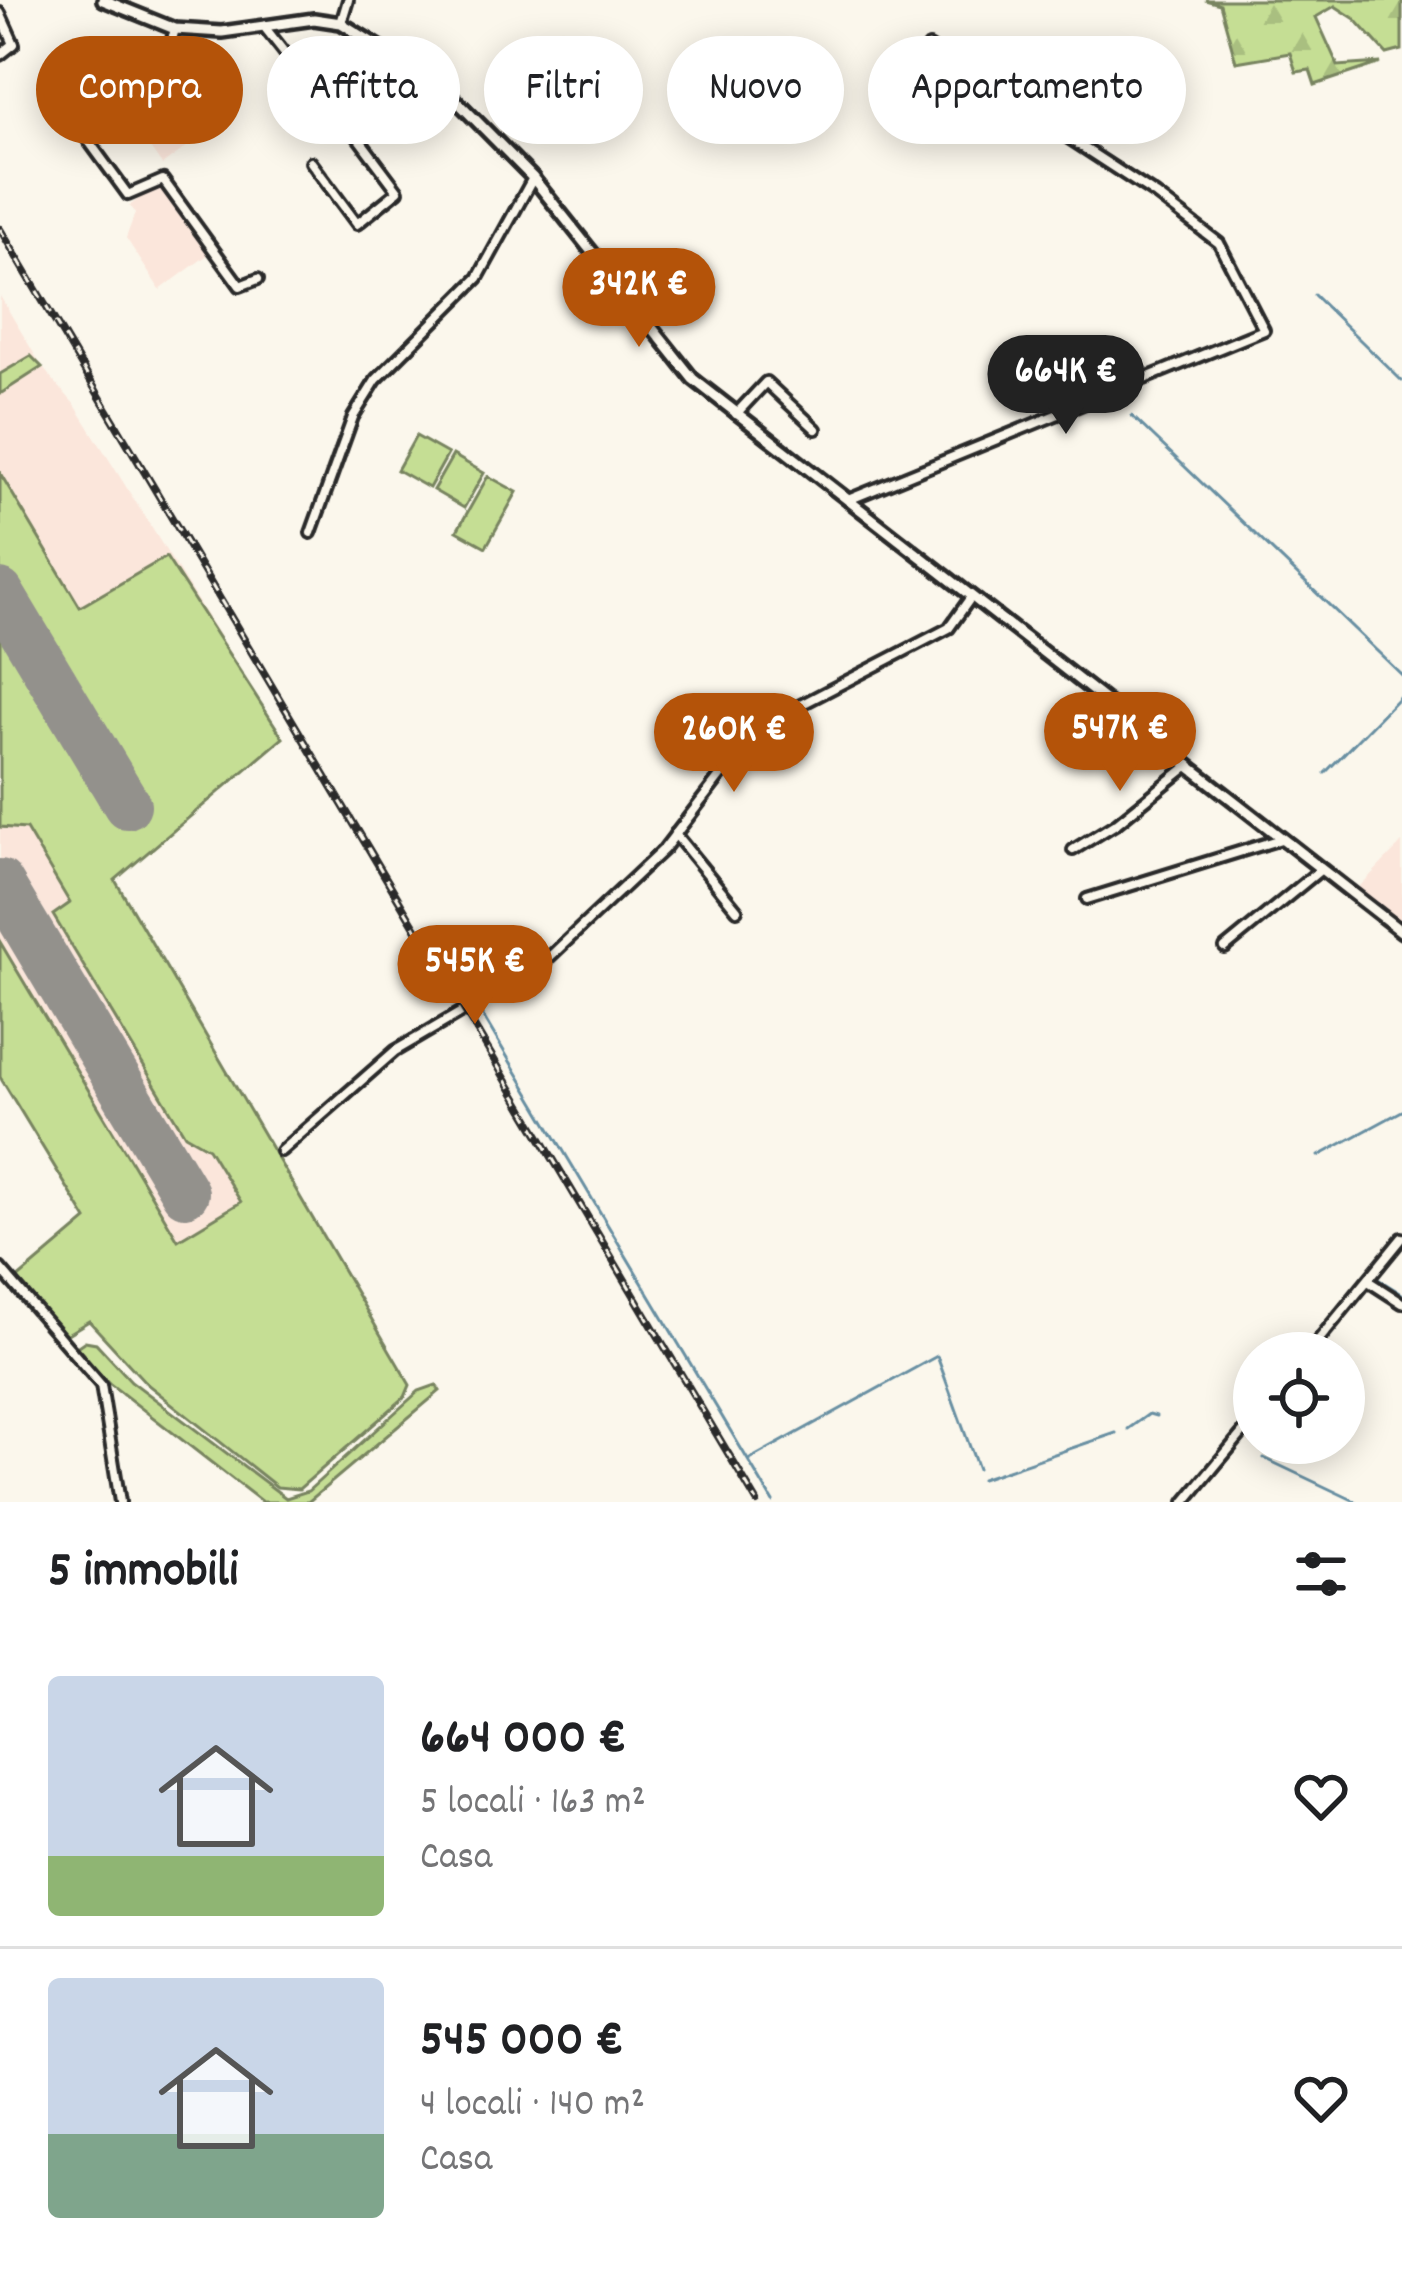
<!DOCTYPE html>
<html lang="it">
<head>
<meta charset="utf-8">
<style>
  body { margin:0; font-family:Dekko,sans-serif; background:#f6f6f6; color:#202124; height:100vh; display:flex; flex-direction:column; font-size:45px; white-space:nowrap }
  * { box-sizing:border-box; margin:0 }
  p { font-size:39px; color:#757577 }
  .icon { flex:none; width:66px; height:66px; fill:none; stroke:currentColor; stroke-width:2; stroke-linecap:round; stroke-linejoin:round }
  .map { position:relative; height:1502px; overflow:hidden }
  .drawer { display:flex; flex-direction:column; background:#fff; flex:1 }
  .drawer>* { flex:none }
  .top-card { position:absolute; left:36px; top:36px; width:1332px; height:108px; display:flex; gap:24px }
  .buttons { position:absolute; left:1233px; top:1332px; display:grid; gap:24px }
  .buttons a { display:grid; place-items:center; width:132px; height:132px; border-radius:50%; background:#fff; box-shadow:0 6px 30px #0003; font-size:60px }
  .price { position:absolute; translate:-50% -102px; padding:0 27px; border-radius:42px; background:#b45309; color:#fff; font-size:39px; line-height:78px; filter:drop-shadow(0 3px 6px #0008) }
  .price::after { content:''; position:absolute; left:50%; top:72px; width:36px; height:27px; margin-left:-18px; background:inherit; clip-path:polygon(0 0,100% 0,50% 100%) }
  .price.current { background:#222; color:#fff }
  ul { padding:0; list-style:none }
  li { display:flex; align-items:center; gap:36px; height:300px; padding:0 48px }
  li+li { border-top:3px solid #e0e0e0 }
  li span { display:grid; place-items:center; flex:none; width:336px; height:240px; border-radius:12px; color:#555 }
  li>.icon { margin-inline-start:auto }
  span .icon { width:144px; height:144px; fill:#fffc; stroke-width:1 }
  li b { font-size:51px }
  h2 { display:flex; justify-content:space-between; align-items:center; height:144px; padding:0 48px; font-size:51px }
  .chip { padding:0 42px; border-radius:54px; background:#fff; box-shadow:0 6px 30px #0003; font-size:42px; line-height:108px }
  .chip.current { background:#b45309; color:#fff }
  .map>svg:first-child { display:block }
  .built { fill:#fbe6db }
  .green { fill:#c5de94; stroke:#788460; stroke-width:3 }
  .forest { fill:url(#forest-firs); stroke:#788460; stroke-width:3 }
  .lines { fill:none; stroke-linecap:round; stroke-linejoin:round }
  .stream { stroke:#688fa2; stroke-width:3 }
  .runway { stroke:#93918c; stroke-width:48 }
  .minor-casing { stroke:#2b2b2b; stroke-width:16 }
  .tertiary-casing { stroke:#2b2b2b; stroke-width:18 }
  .minor { stroke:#fbf7ec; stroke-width:8 }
  .tertiary { stroke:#fbf7ec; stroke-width:9 }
  .rail-casing { stroke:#2b2b2b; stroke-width:8 }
  .rail { stroke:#fbf7ec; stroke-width:3; stroke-dasharray:9; stroke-linecap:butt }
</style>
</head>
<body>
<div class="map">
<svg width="1402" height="1502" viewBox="0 0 1402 1502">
  <defs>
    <pattern id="forest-firs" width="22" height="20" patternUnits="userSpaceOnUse" patternTransform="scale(3)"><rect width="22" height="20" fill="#c5de94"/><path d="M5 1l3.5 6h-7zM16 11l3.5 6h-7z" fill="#a9bf80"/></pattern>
  </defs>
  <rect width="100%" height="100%" fill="#fbf7ec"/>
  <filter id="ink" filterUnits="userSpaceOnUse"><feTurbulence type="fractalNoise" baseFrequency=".00833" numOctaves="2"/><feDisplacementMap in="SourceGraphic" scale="24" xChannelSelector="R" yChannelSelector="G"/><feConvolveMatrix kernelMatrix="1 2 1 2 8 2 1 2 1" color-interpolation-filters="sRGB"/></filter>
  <g filter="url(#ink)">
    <g class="built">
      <path d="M188,70L223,120L162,165L136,128L138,113Z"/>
      <path d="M158,185L209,254L160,290L126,238L135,213L129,206Z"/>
      <path d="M0,296L42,367L75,405L283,738L115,880L410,1385L405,1397L299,1489L277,1487L147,1384L36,1264L87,1220L0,1077Z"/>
      <path d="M1402,843V923L1355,891Z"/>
    </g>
    <g class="green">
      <path d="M31,356L42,367L0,394V374Z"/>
      <path d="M416,436L448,454L429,488L397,470Z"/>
      <path d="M453,455L484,473L464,508L433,490Z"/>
      <path d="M0,473L80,607L166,557L283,738L115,880L410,1385L405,1397L299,1489L277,1487L147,1384L89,1321L64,1336L16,1280L87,1220L0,1077V942L178,1240L241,1202L208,1148L185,1135L53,915L70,903L26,829L0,827Z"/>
      <path d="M488,476L517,492L486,547L457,531Z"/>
      <path d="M85,1341L96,1343L131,1381L286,1498L308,1491L419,1391L436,1385L440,1391L308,1502H262L110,1384L75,1348Z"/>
    </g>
    <path class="forest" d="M1205,0H1402V50L1387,54L1355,19L1335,6L1316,17L1338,66L1381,63L1315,85L1310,70L1296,72L1290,53L1236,62L1220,4Z"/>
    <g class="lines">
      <g class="stream">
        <path d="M1314,295L1402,381"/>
        <path d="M1132,416L1402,675"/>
        <path d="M1325,773L1402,694"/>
        <path d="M480,1011L773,1502"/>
        <path d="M1319,1156L1402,1111"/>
        <path d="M1378,1279L1402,1294"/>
        <path d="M1128,1429L1149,1414L1156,1416"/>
        <path d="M1264,1458L1357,1502"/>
        <path d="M750,1459L937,1356L978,1469"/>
        <path d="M981,1479L1116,1433"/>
      </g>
      <g class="runway">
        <path d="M0,593L127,805"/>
        <path d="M0,883L185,1193"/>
      </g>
      <g class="minor-casing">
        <g id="minor">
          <path d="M0,13L14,44L0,55"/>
          <path d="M341,23L348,0"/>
          <path d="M175,29L171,43L81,106L74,121L128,195L163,180L240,286L258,279"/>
          <path d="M266,29L295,66L314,79L398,191L357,224L311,162"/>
          <path d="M171,43L224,116"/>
          <path d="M736,414L766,382L816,429"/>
          <path d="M848,500L1264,330L1219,243L1156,195L929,47"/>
          <path d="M311,533L353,417L376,380L478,278L533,178"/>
          <path d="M675,834L737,910"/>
          <path d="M1073,850L1117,823L1189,765"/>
          <path d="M1087,899L1281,839"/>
          <path d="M1225,948L1320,870"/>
          <path d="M281,1151L395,1051L540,966L664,849L758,727L949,628L971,597"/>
          <path d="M0,1268L101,1385L120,1502"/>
          <path d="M1368,1281L1402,1303"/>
          <path d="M1308,1353L1402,1238"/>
          <path d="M1185,1502L1254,1419"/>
        </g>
      </g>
      <g class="tertiary-casing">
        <path id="tertiary" d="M103,0L175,29L222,32L314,19L341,23L442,86L533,178L693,379L1402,932"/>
      </g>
      <use href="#minor" class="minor"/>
      <use href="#tertiary" class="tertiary"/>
      <g class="rail-casing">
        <path id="rail" d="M0,229L757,1502"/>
      </g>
      <use href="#rail" class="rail"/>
    </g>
  </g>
</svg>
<div class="buttons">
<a><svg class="icon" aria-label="locate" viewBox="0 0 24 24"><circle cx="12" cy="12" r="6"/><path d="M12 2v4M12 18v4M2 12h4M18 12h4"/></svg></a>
</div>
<b class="price" style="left:639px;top:350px">342K €</b>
<b class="price current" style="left:1066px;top:437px">664K €</b>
<b class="price" style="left:1120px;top:794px">547K €</b>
<b class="price" style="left:734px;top:795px">260K €</b>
<b class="price" style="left:475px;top:1027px">545K €</b>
<div class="top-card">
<a class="chip current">Compra</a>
<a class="chip">Affitta</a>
<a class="chip">Filtri</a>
<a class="chip">Nuovo</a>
<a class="chip">Appartamento</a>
</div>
</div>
<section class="drawer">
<h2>5 immobili<svg class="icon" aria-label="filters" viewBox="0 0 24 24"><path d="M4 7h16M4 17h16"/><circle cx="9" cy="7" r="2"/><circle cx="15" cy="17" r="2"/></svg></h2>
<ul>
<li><span style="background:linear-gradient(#c9d6e8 75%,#8fb573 0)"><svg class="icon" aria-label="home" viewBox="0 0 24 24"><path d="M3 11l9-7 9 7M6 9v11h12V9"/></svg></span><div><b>664 000 €</b><p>5 locali · 163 m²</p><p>Casa</p></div><svg class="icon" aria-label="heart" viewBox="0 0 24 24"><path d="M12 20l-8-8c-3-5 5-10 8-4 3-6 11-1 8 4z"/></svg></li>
<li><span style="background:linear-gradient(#c9d6e8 65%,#7fa58c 0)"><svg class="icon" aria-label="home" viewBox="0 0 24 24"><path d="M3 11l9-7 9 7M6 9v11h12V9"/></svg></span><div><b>545 000 €</b><p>4 locali · 140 m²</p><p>Casa</p></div><svg class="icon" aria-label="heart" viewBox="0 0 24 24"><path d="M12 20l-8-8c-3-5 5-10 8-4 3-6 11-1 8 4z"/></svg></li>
</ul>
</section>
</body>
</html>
